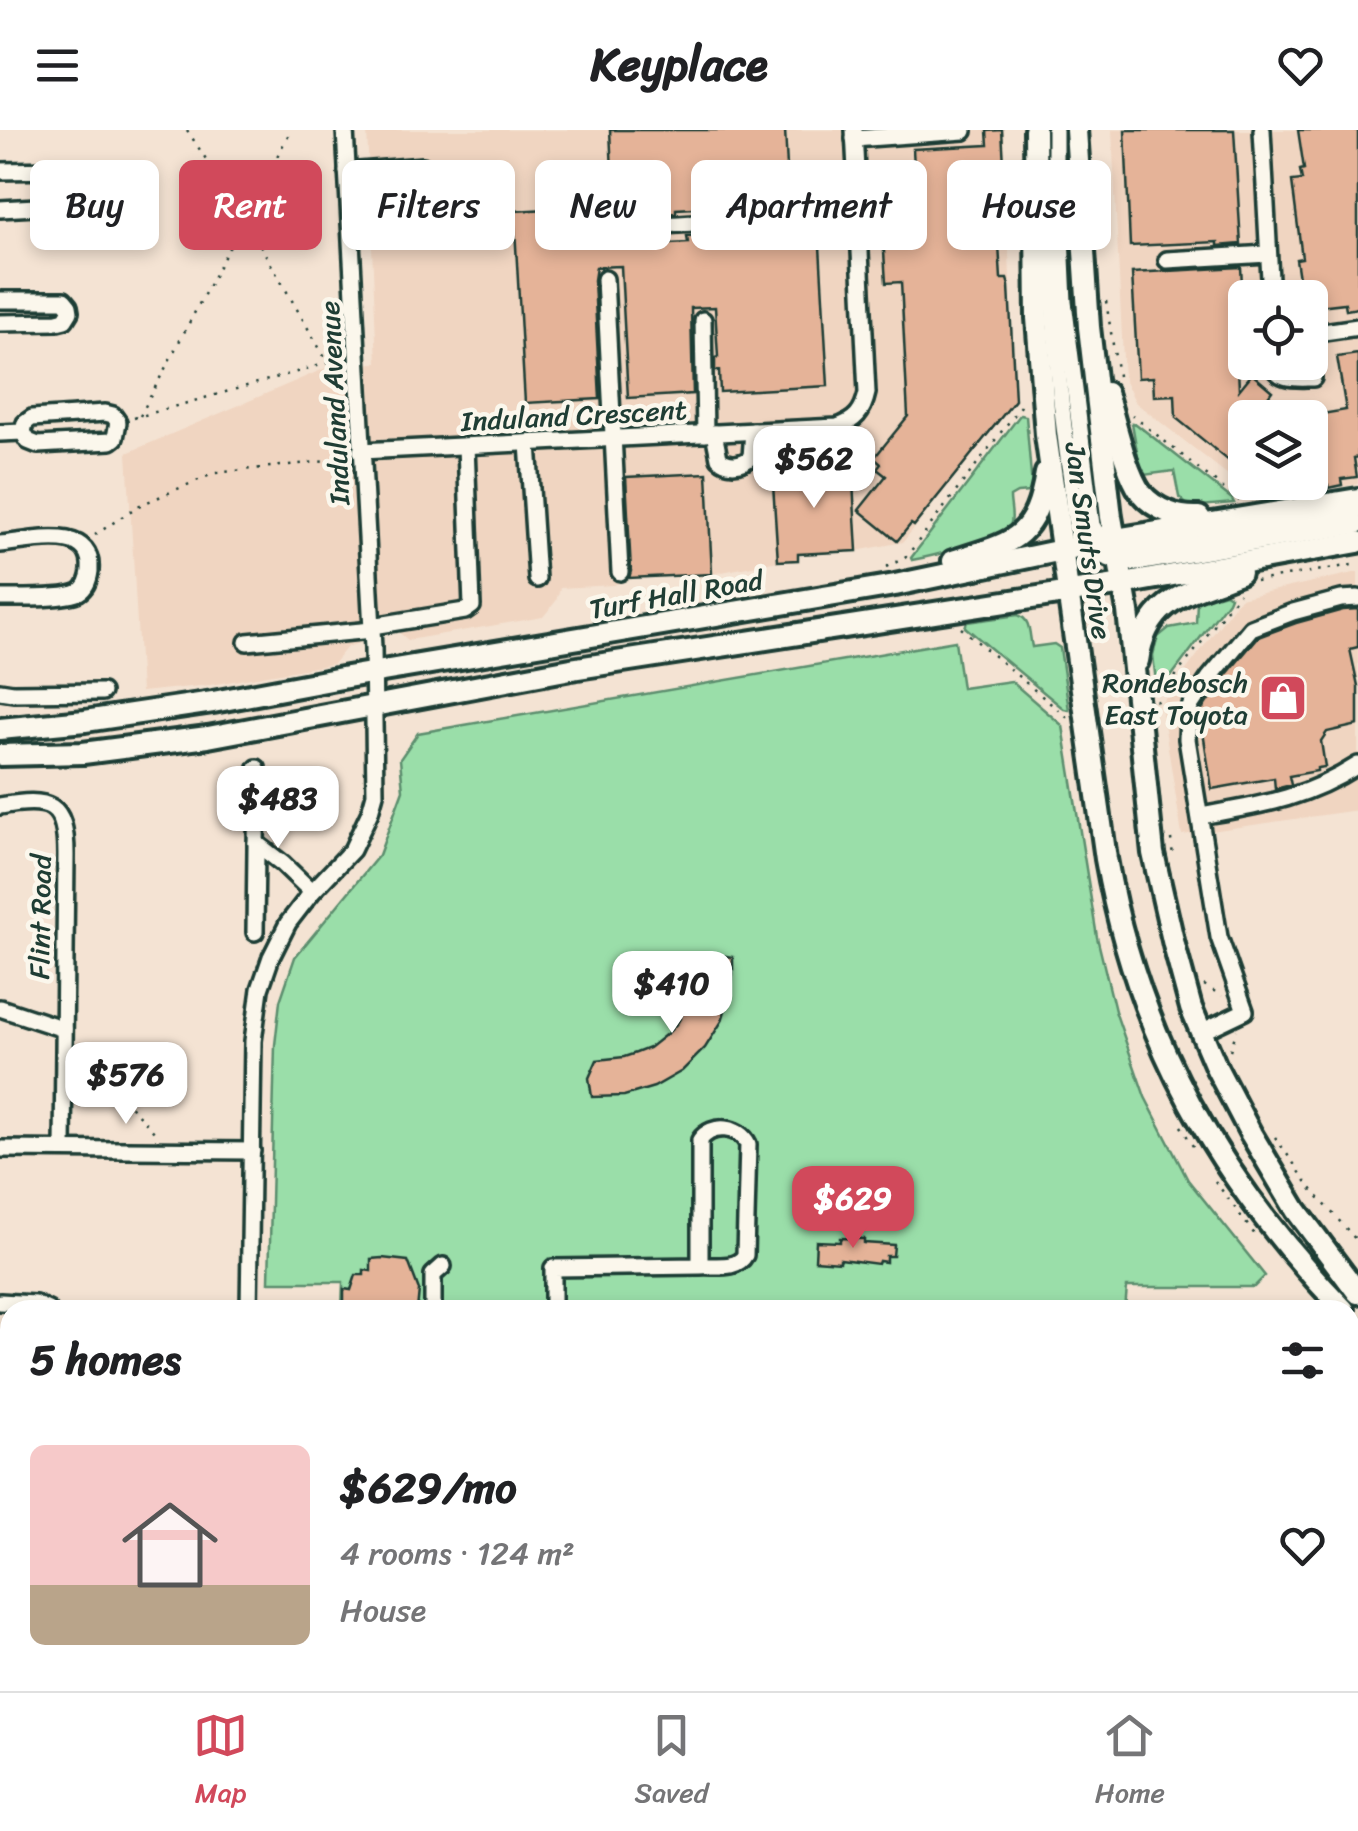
<!DOCTYPE html>
<html lang="en">
<head>
<meta charset="utf-8">
<style>
  body { margin:0; font-family:Sriracha,sans-serif; background:#f2f2f2; color:#202124; height:100vh; display:flex; flex-direction:column; font-size:38px; white-space:nowrap }
  * { box-sizing:border-box; margin:0 }
  p { font-size:32px; color:#757577 }
  .icon { flex:none; width:55px; height:55px; fill:none; stroke:currentColor; stroke-width:2; stroke-linecap:round; stroke-linejoin:round }
  .map { position:relative; flex:1; overflow:hidden }
  .side { position:absolute; left:0px; top:1170px; width:1360px; height:392px; display:flex; flex-direction:column; background:#fff; border-radius:30px 30px 0 0; box-shadow:0 5px 15px #0003 }
  .side>* { flex:none }
  .banner { position:absolute; left:30px; top:30px; width:1300px; height:90px; display:flex; gap:20px }
  .buttons { position:absolute; left:1228px; top:150px; display:grid; gap:20px }
  .buttons a { display:grid; place-items:center; width:100px; height:100px; border-radius:15px; background:#fff; box-shadow:0 5px 15px #0003; font-size:50px }
  .price { position:absolute; translate:-50% -85px; padding:0 22px; border-radius:20px; background:#fff; color:#222; font-size:32px; line-height:65px; filter:drop-shadow(0 2px 5px #0008) }
  .price::after { content:''; position:absolute; left:50%; top:60px; width:30px; height:22px; margin-left:-15px; background:inherit; clip-path:polygon(0 0,100% 0,50% 100%) }
  .price.current { background:#d1495b; color:#fff }
  ul { padding:0; list-style:none }
  li { display:flex; align-items:center; gap:30px; height:250px; padding:0 30px }
  li span { display:grid; place-items:center; flex:none; width:280px; height:200px; border-radius:15px; color:#555 }
  li>.icon { margin-inline-start:auto }
  span .icon { width:120px; height:120px; fill:#fffc; stroke-width:1 }
  li b { font-size:42px }
  h2 { display:flex; justify-content:space-between; align-items:center; height:120px; padding:0 30px; font-size:42px }
  .pill { padding:0 35px; border-radius:15px; background:#fff; box-shadow:0 5px 15px #0003; font-size:35px; line-height:90px }
  .pill.current { background:#d1495b; color:#fff }
  header { display:flex; justify-content:space-between; align-items:center; height:130px; padding:0 30px; background:#fff; font-size:45px; font-weight:700 }
  .tabs { display:flex; justify-content:space-around; align-items:center; height:140px; border-top:2px solid #e0e0e0; background:#fff; font-size:28px; color:#757577 }
  .tabs a { display:grid; justify-items:center; gap:5px }
  .tabs .current { color:#d1495b }
  .map>svg:first-child { display:block }
  .built { fill:#f0d5c1; fill-rule:evenodd }
  .green { fill:#9adea9; stroke:#5c8e6e; stroke-width:2.5 }
  .building { fill:#e5b398; stroke:#1f3d34; stroke-width:2.5 }
  .lines { fill:none; stroke-linecap:round; stroke-linejoin:round }
  .minor-casing { stroke:#1f3d34; stroke-width:22 }
  .major-casing { stroke:#1f3d34; stroke-width:28 }
  .path { stroke:#1f3d34; stroke-width:2.5; stroke-dasharray:2.5 8; stroke-linecap:butt }
  .minor { stroke:#fbf7ec; stroke-width:15 }
  .major { stroke:#fbf7ec; stroke-width:20 }
  .labels { text-anchor:middle; stroke-width:9; stroke-linejoin:round; paint-order:stroke }
  .street-label { font-size:28px; fill:#1f3d34; stroke:#fbf7ec }
  .poi-label { font-size:28px; fill:#1f3d34; stroke:#fbf7ec; text-anchor:end }
</style>
</head>
<body>
<header><svg class="icon" aria-label="menu" viewBox="0 0 24 24"><path d="M4 6h16M4 12h16M4 18h16"/></svg>Keyplace<svg class="icon" aria-label="heart" viewBox="0 0 24 24"><path d="M12 20l-8-8c-3-5 5-10 8-4 3-6 11-1 8 4z"/></svg></header>
<div class="map">
<svg width="1358" height="1561" viewBox="0 0 1358 1561">
  <rect width="100%" height="100%" fill="#f4e3d3"/>
  <filter id="ink" filterUnits="userSpaceOnUse"><feTurbulence type="fractalNoise" baseFrequency=".01" numOctaves="2"/><feDisplacementMap in="SourceGraphic" scale="20" xChannelSelector="R" yChannelSelector="G"/><feConvolveMatrix kernelMatrix="1 2 1 2 8 2 1 2 1" color-interpolation-filters="sRGB"/></filter>
  <g filter="url(#ink)">
    <g class="built">
      <path d="M367,0H1004L1015,271L903,412L856,421L799,424L798,430L778,431L712,444L629,448L614,455L560,458L556,471L543,487L408,510L396,500L347,517L333,534L210,555L141,562L127,323L333,235L377,233Z"/>
      <path d="M1112,0H1358V354L1260,370L1136,273L1124,250ZM1245,168H1310V232H1245ZM1245,288H1310V352H1245Z"/>
      <path d="M1358,442V680L1182,705L1161,574L1240,468Z"/>
    </g>
    <g class="green">
      <path d="M1020,285L1026,286L1032,358L1029,362L1017,363L1010,367C1010,376 1015,391 1008,399C998,410 929,427 912,430L911,428Z"/>
      <path d="M1132,293L1136,294L1232,369L1234,373L1189,377L1179,367L1174,341L1144,345L1139,333Z"/>
      <path d="M1225,463L1230,466L1228,471L1161,560L1157,562L1153,525L1158,507L1169,498L1196,493L1197,471Z"/>
      <path d="M1018,485C1031,489 1029,504 1032,517L1054,514L1060,518L1069,580L1064,579L965,497L967,492Z"/>
      <path d="M955,511L962,558L1011,551L1063,596L1097,807L1115,881L1145,967L1188,1050L1265,1146L1254,1157H1127L1125,1180H342L343,1152H269L275,915L280,871L295,827L379,725L403,660L400,629L418,603Z"/>
    </g>
    <g class="building">
      <path d="M610,0H785L789,73L676,79V83L663,84V80L636,81L637,85L628,86L630,116L688,113L687,106L711,105V111L825,104L826,116H820L828,256L720,262L719,241H715V228L718,227L715,177L691,178L693,264L628,268L621,136L596,137L594,150L600,269L525,273L514,81L600,76V72H607L606,63L613,62Z"/>
      <path d="M1002,0L1006,69H1003V80H997L1001,149H1007L1009,156L1015,270L914,396L911,394L897,411L859,380L886,346L877,339L881,334L874,328L908,286L901,152L886,153L882,90L917,88L913,19L988,15L987,1Z"/>
      <path d="M1125,0H1234L1241,114L1218,116V112L1130,116Z"/>
      <path d="M1298,0H1358V178L1346,180L1345,173L1310,177V168H1302L1296,129L1302,128L1292,51L1302,50L1300,40L1304,39Z"/>
      <path d="M1241,137L1244,190H1236L1239,260L1252,244L1272,261L1264,272L1283,288H1245V344L1176,288L1175,265L1154,266L1153,247L1138,248L1132,143Z"/>
      <path d="M1358,224V327L1354,328L1357,347L1341,349L1342,355L1328,358V355L1318,357V353L1310,354V286L1346,280L1337,227Z"/>
      <path d="M852,334L857,421L798,424V430L778,431L772,339Z"/>
      <path d="M707,343L712,444L629,448L631,441L626,347Z"/>
      <path d="M1358,479V517L1350,519L1358,556V595L1327,602L1321,611L1325,637L1317,638V641L1289,646L1291,655L1275,659L1274,648L1212,659L1200,583L1222,550L1258,507L1296,493L1343,480Z"/>
      <path d="M713,824L733,827V844L731,860L722,891L705,918L682,941L654,957L624,966L592,967L589,948L597,930L624,927L636,923L649,918L669,902L678,892L690,870L695,833Z"/>
      <path d="M840,1108L864,1109V1113L894,1115L893,1126H886V1132L879,1131L878,1134L840,1129V1132L815,1130L816,1111L840,1112Z"/>
      <path d="M382,1128L408,1131L419,1160L417,1180H353L351,1174H344V1159L351,1160L356,1145H364V1140L371,1141V1129Z"/>
    </g>
    <g class="lines">
      <g class="minor-casing">
        <g id="minor">
          <path d="M1055,0V47L1059,62L1064,172L1092,395C1100,412 1117,420 1135,420L1358,381"/>
          <path d="M1262,0L1271,168"/>
          <path d="M854,9L964,1"/>
          <path d="M0,41L59,40L65,44C68,57 70,71 55,76L0,79"/>
          <path d="M347,42L423,36"/>
          <path d="M664,95L858,82"/>
          <path d="M1050,110C1053,190 1059,269 1071,349C1073,368 1073,393 1083,409C1096,427 1116,433 1137,433L1358,395"/>
          <path d="M1167,130L1268,124"/>
          <path d="M605,149L620,442"/>
          <path d="M0,170H64L69,176L70,182L65,190L57,192L0,193"/>
          <path d="M703,190L705,304"/>
          <path d="M1310,204L1358,197"/>
          <path d="M1271,232C1277,251 1296,248 1313,248"/>
          <path d="M105,283L113,285L118,292L115,308L111,311L38,315L28,311L23,302L25,293L32,288Z"/>
          <path d="M0,303L23,302"/>
          <path d="M714,303L719,328C728,337 742,335 751,327L753,301"/>
          <path d="M528,313L537,449"/>
          <path d="M361,321L837,297C855,291 863,282 867,263L854,0"/>
          <path d="M0,414C29,412 94,393 90,441C89,449 87,457 79,462C66,469 17,468 0,468"/>
          <path d="M372,496L465,481L472,476L466,316"/>
          <path d="M247,512L372,500"/>
          <path d="M0,561L13,563L102,562"/>
          <path d="M0,676C50,667 66,672 66,725L63,1019"/>
          <path d="M1200,686C1261,675 1305,669 1358,635"/>
          <path d="M256,713L283,734L312,762"/>
          <path d="M255,802L257,638"/>
          <path d="M0,878L64,899"/>
          <path d="M1201,902L1245,881L1219,807L1187,609L1188,583L1191,575L1210,547L1251,498L1293,482L1341,469L1358,468"/>
          <path d="M0,1019L252,1021"/>
          <path d="M0,1172L35,1174L48,1180"/>
          <path d="M249,1180L253,911L260,859L271,827L288,793L312,762L352,720L370,682L375,664L373,518L345,0"/>
          <path d="M433,1180V1145L443,1136"/>
          <path d="M553,1180V1138L700,1136V1010C712,993 739,996 748,1014L745,1125C737,1140 716,1135 700,1136"/>
          <path d="M0,1484H10"/>
          <path d="M1350,1531H1358"/>
          <path d="M0,1533H10"/>
          <path d="M55,1552V1561"/>
          <path d="M550,1552V1561"/>
          <path d="M247,1558L422,1561"/>
          <path d="M219,1561V1552"/>
          <path d="M851,1561V1552"/>
          <path d="M997,1561V1552"/>
          <path d="M1155,1561V1552"/>
          <path d="M1309,1561V1552"/>
        </g>
      </g>
      <g class="major-casing">
        <g id="major">
          <path d="M1035,0L1037,188L1046,305L1106,729C1138,909 1218,1049 1344,1180"/>
          <path d="M1076,0L1089,197L1111,387L1128,481L1153,723L1174,815L1191,878L1217,939L1251,1004L1296,1080L1358,1163"/>
          <path d="M1106,263C1115,290 1125,341 1141,363C1155,380 1178,388 1199,387"/>
          <path d="M953,431C1012,412 1035,411 1046,343"/>
          <path d="M1138,531C1146,469 1189,462 1240,443"/>
          <path d="M0,599L85,591L213,572L347,547L895,455L1115,409L1358,369"/>
          <path d="M0,625L83,623L208,607L571,539L1123,454L1358,412"/>
        </g>
      </g>
      <g class="path">
        <path d="M187,0L245,89L328,233"/>
        <path d="M1106,171L1119,252"/>
        <path d="M1132,285L1239,371"/>
        <path d="M140,286L291,0"/>
        <path d="M134,288L328,233L343,232"/>
        <path d="M95,405L138,376L215,343L346,329"/>
        <path d="M886,437L905,428L917,413L1024,272"/>
        <path d="M1256,451L1358,434"/>
        <path d="M1089,486L1111,483"/>
        <path d="M961,498L1069,589"/>
        <path d="M1156,572L1239,463"/>
        <path d="M1171,709L1173,726"/>
        <path d="M1204,855L1222,866"/>
        <path d="M1230,920L1237,900"/>
        <path d="M88,930L156,1004"/>
        <path d="M1181,996L1197,1023"/>
        <path d="M1275,1007L1313,1061L1358,1112"/>
        <path d="M1215,1051L1258,1109"/>
      </g>
      <use href="#minor" class="minor"/>
      <use href="#major" class="major"/>
    </g>
  </g>
  <defs>
    <g id="shop-square" transform="scale(2.5)"><rect x="-9" y="-9" width="18" height="18" rx="4" fill="#d1495b" stroke="#fbf7ec"/><path d="M-5-2.5h2.3a2.7 3.5 0 0 1 5.4 0H5L5.5 6h-11ZM-1.5-2.5h3a1.5 2.3 0 0 0-3 0Z" fill="#fff"/></g>
  </defs>
  <g fill-rule="evenodd">
    <use href="#shop-square" x="1283" y="568"/>
  </g>
  <g class="labels">
    <g class="street-label">
      <text transform="translate(334 273) rotate(-93)" y="10">Induland Avenue</text>
      <text transform="translate(574 285) rotate(-3)" y="10">Induland Crescent</text>
      <text transform="translate(1089 411) rotate(82)" y="10">Jan Smuts Drive</text>
      <text transform="translate(676 464) rotate(-10)" y="10">Turf Hall Road</text>
      <text transform="translate(40 787) rotate(-89)" y="10">Flint Road</text>
    </g>
    <g class="poi-label">
      <text x="1248" y="562">Rondebosch<tspan x="1248" dy="32">East Toyota</tspan></text>
    </g>
  </g>
</svg>
<div class="buttons">
<a><svg class="icon" aria-label="locate" viewBox="0 0 24 24"><circle cx="12" cy="12" r="6"/><path d="M12 2v4M12 18v4M2 12h4M18 12h4"/></svg></a>
<a><svg class="icon" aria-label="layers" viewBox="0 0 24 24"><path d="M12 4l9 5-9 5-9-5zM3 14l9 5 9-5"/></svg></a>
</div>
<b class="price" style="left:814px;top:381px">$562</b>
<b class="price" style="left:278px;top:721px">$483</b>
<b class="price" style="left:672px;top:906px">$410</b>
<b class="price" style="left:126px;top:997px">$576</b>
<b class="price current" style="left:853px;top:1121px">$629</b>
<div class="banner">
<a class="pill">Buy</a>
<a class="pill current">Rent</a>
<a class="pill">Filters</a>
<a class="pill">New</a>
<a class="pill">Apartment</a>
<a class="pill">House</a>
</div>
<section class="side">
<h2>5 homes<svg class="icon" aria-label="filters" viewBox="0 0 24 24"><path d="M4 7h16M4 17h16"/><circle cx="9" cy="7" r="2"/><circle cx="15" cy="17" r="2"/></svg></h2>
<ul>
<li><span style="background:linear-gradient(#f6c9c9 70%,#b9a48a 0)"><svg class="icon" aria-label="home" viewBox="0 0 24 24"><path d="M3 11l9-7 9 7M6 9v11h12V9"/></svg></span><div><b>$629/mo</b><p>4 rooms · 124 m²</p><p>House</p></div><svg class="icon" aria-label="heart" viewBox="0 0 24 24"><path d="M12 20l-8-8c-3-5 5-10 8-4 3-6 11-1 8 4z"/></svg></li>
</ul>
</section>
</div>
<nav class="tabs">
<a class="current"><svg class="icon" aria-label="map" viewBox="0 0 24 24"><path d="M3 6l6-2 6 2 6-2v14l-6 2-6-2-6 2zM9 4v14M15 6v14"/></svg>Map</a>
<a><svg class="icon" aria-label="saved" viewBox="0 0 24 24"><path d="M7 4h10v16l-5-4-5 4z"/></svg>Saved</a>
<a><svg class="icon" aria-label="home" viewBox="0 0 24 24"><path d="M3 11l9-7 9 7M6 9v11h12V9"/></svg>Home</a>
</nav>
</body>
</html>
